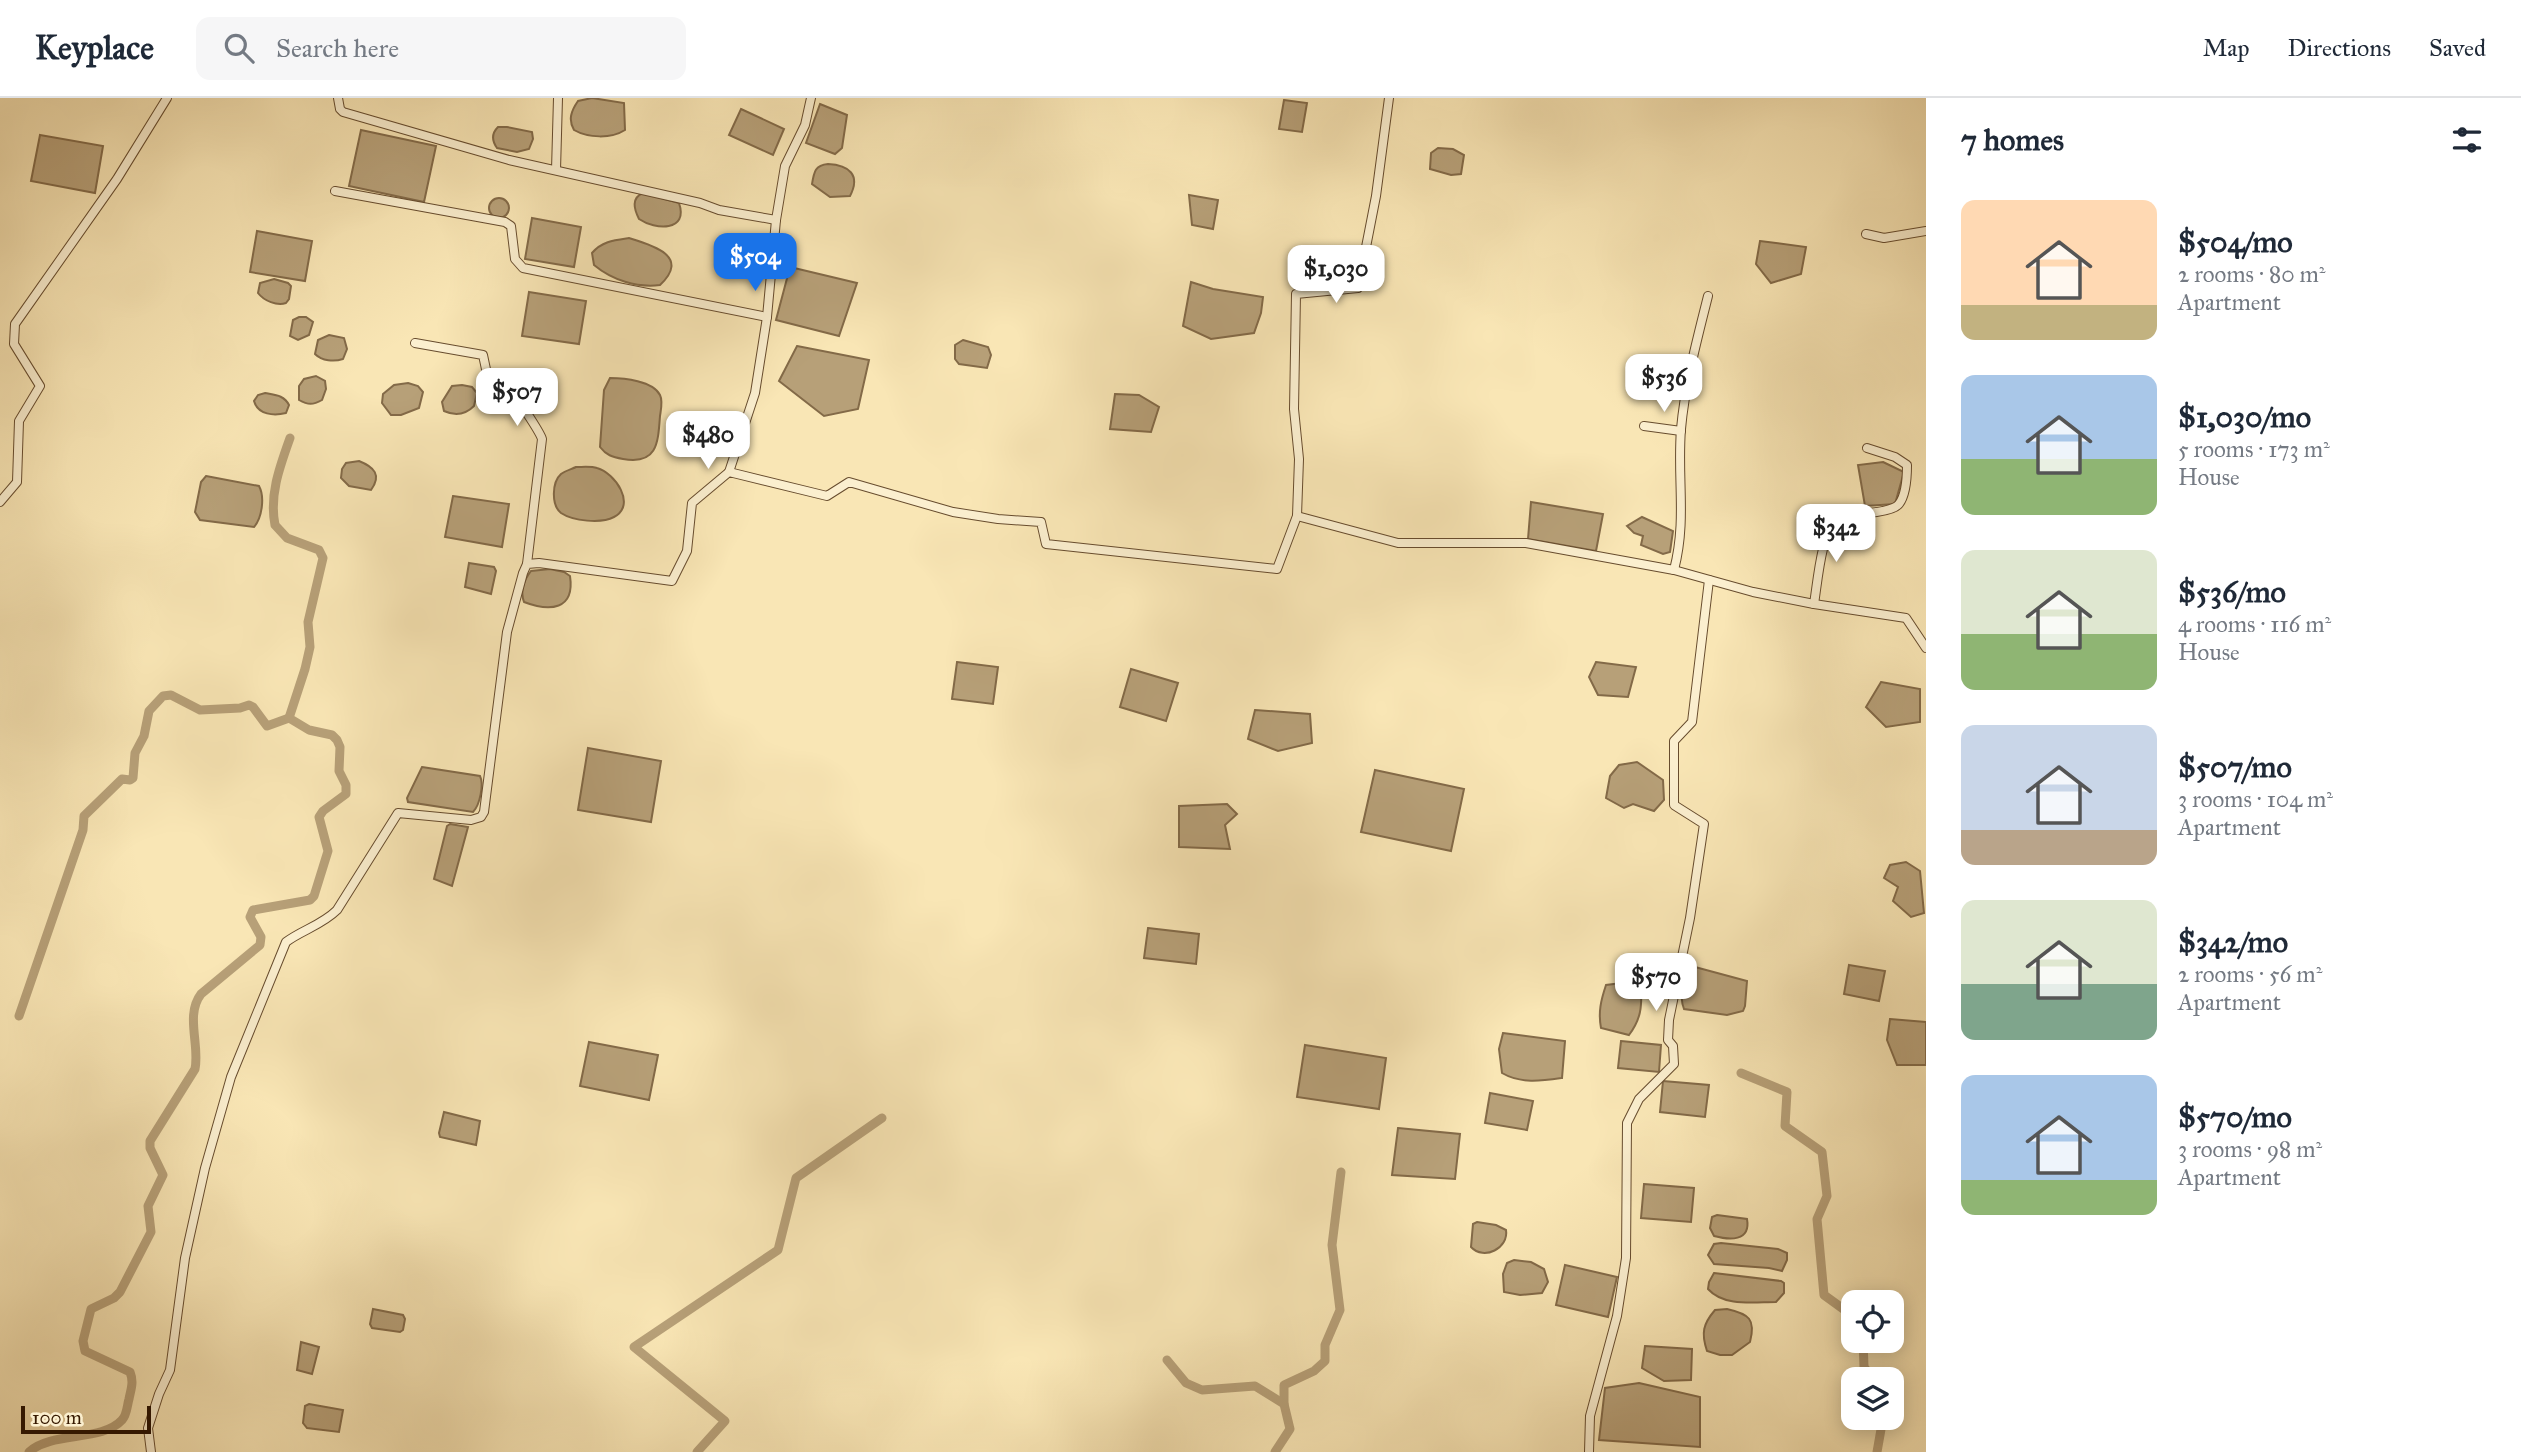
<!DOCTYPE html>
<html lang="en">
<head>
<meta charset="utf-8">
<style>
  body { margin:0; font-family:"IM FELL Great Primer",serif; background:#f6f6f7; color:#1f2937; height:100vh; display:flex; flex-direction:column; font-size:26px; white-space:nowrap }
  * { box-sizing:border-box; margin:0 }
  p { font-size:23px; color:#747a83 }
  .icon { flex:none; width:38px; height:38px; fill:none; stroke:currentColor; stroke-width:2; stroke-linecap:round; stroke-linejoin:round }
  .map { position:relative; flex:1; overflow:hidden }
  .side { display:flex; flex-direction:column; background:#fff; width:595px }
  .side>* { flex:none }
  .tools { position:absolute; left:1841px; top:1192px; display:grid; gap:14px }
  .tools a { display:grid; place-items:center; width:63px; height:63px; border-radius:14px; background:#fff; box-shadow:0 4px 18px #0003; font-size:35px }
  .scale { position:absolute; left:21px; bottom:18px; width:130px; box-sizing:border-box; padding-left:7px; border:4px solid #361901; border-top:0; font-size:19px; line-height:24px; white-space:nowrap; color:#361901; -webkit-text-stroke:5px #fbefcf; paint-order:stroke }
  .price { position:absolute; translate:-50% -60px; padding:0 16px; border-radius:14px; background:#fff; color:#222; font-size:23px; line-height:46px; filter:drop-shadow(0 2px 4px #0008) }
  .price::after { content:''; position:absolute; left:50%; top:42px; width:21px; height:16px; margin-left:-10px; background:inherit; clip-path:polygon(0 0,100% 0,50% 100%) }
  .price.on { background:#1a73e8; color:#fff }
  ul { padding:0; list-style:none }
  li { display:flex; align-items:center; gap:21px; height:175px; padding:0 35px }
  li span { display:grid; place-items:center; flex:none; width:196px; height:140px; border-radius:14px; color:#555 }
  li>.icon { margin-inline-start:auto }
  span .icon { width:84px; height:84px; fill:#fffc; stroke-width:1 }
  li b { font-size:30px }
  h2 { display:flex; justify-content:space-between; align-items:center; height:84px; padding:0 35px; font-size:30px }
  header { display:flex; align-items:center; gap:42px; box-sizing:border-box; height:98px; padding:0 35px; background:#fff; border-bottom:2px solid #e0e1e3 }
  header strong { font-size:33px }
  nav { display:flex; gap:38px; margin-inline-start:auto; font-size:24px }
  .search { width:490px; height:63px; background:#f6f6f7; display:flex; align-items:center; gap:18px; box-sizing:border-box; padding:0 24px; border-radius:14px; color:#747a83; font-size:26px }
  main { display:flex; flex:1; min-height:0 }
  .map>svg:first-child { display:block }
  .water { fill:#b7a078; stroke:#836a48; stroke-width:2 }
  .lines { fill:none; stroke-linecap:round; stroke-linejoin:round }
  .canal { stroke:#b7a078; stroke-width:9 }
  .street-casing { stroke:#674c2e; stroke-width:10 }
  .street { stroke:#fbefcf; stroke-width:8 }
</style>
</head>
<body>
<header>
<strong>Keyplace</strong>
<div class="search"><svg class="icon" aria-label="search" viewBox="0 0 24 24"><circle cx="10" cy="10" r="6"/><path d="M15 15l6 6"/></svg>Search here</div>
<nav><a>Map</a><a>Directions</a><a>Saved</a></nav>
</header>
<main>
<div class="map">
<svg width="1926" height="1354" viewBox="0 0 1926 1354">
  <rect width="100%" height="100%" fill="#f9e6b5"/>
  <filter id="stains"><feTurbulence type="fractalNoise" baseFrequency=".00286" numOctaves="4"/><feColorMatrix values="0 0 0 0 .2 0 0 0 0 .09 0 0 0 0 .02 0 0 0 .5 -.17"/></filter>
  <radialGradient id="worn" r=".72"><stop offset=".6" stop-color="#630" stop-opacity="0"/><stop offset="1" stop-color="#630" stop-opacity=".3"/></radialGradient>
  <g class="water">
    <path d="M592,0L624,5L625,32C611,41 588,40 574,32C568,22 571,13 578,3Z"/>
    <path d="M1284,2L1307,5L1302,34L1279,31Z"/>
    <path d="M820,6L847,17L842,50L835,56L806,45Z"/>
    <path d="M741,11L784,31L773,57L729,37Z"/>
    <path d="M498,29H507L532,34L533,41L529,51L517,54L497,50C492,43 491,36 498,29Z"/>
    <path d="M361,32L436,48L424,104L349,88Z"/>
    <path d="M40,37L103,48L95,95L31,83Z"/>
    <path d="M1438,50L1453,51L1464,57L1461,76L1451,77L1430,71L1431,55Z"/>
    <path d="M828,66C849,67 861,77 850,98L830,99L812,86C814,74 815,67 828,66Z"/>
    <path d="M643,95L679,105C689,134 655,132 639,121C634,111 631,100 643,95Z"/>
    <path d="M1189,97L1218,102L1213,131L1192,127Z"/>
    <circle cx="499" cy="110" r="10"/>
    <path d="M532,120L581,129L574,169L525,161Z"/>
    <path d="M257,133L312,143L305,183L250,174Z"/>
    <path d="M629,140C652,147 691,158 660,187C637,190 612,182 594,167L592,155C602,143 615,142 629,140Z"/>
    <path d="M1760,143L1806,149L1801,176L1771,185L1756,166Z"/>
    <path d="M790,169L857,185L839,238L776,222Z"/>
    <path d="M274,181L288,185L291,188L289,201L286,205C277,208 264,203 258,195L260,185Z"/>
    <path d="M1191,184L1213,191L1263,199L1261,215L1254,235L1211,241L1183,228Z"/>
    <path d="M529,194L586,203L579,246L522,238Z"/>
    <path d="M299,219H306L313,224L309,237L298,242L290,238L293,222Z"/>
    <path d="M329,237L344,240L347,251L343,261C334,264 322,263 315,256L318,242Z"/>
    <path d="M963,242L988,249L991,257L987,270L959,266L955,261V247Z"/>
    <path d="M797,248L869,262L858,311L824,318L779,283Z"/>
    <path d="M316,278L325,283L326,291L322,302C313,307 308,307 299,302V288L304,281Z"/>
    <path d="M610,280C624,280 653,283 660,297C663,303 661,311 660,318C658,346 657,367 623,361C612,359 606,357 600,349L604,292Z"/>
    <path d="M408,285L418,288L423,294L419,310L401,317H391L382,305L383,296L394,287Z"/>
    <path d="M462,287L472,289L477,295L474,308C465,317 455,318 444,313L442,304L452,288Z"/>
    <path d="M265,295C275,297 284,297 289,307L286,315C274,318 258,317 254,303L258,297Z"/>
    <path d="M1115,296L1139,297L1159,309L1151,334L1110,331Z"/>
    <path d="M359,363C374,369 382,377 371,392L349,388L341,380L342,371L346,365Z"/>
    <path d="M1883,364L1904,374L1895,406L1865,408L1858,367Z"/>
    <path d="M576,369C583,369 591,368 597,370C615,375 637,407 614,419C601,426 573,423 561,415C551,407 552,384 561,376C565,373 572,371 576,369Z"/>
    <path d="M206,378L259,388C265,399 262,420 254,429L200,422L195,414L201,384Z"/>
    <path d="M453,398L509,406L502,449L445,439Z"/>
    <path d="M1531,404L1603,416L1596,453L1528,441Z"/>
    <path d="M1642,419L1673,433L1670,454L1663,456L1641,447L1643,438L1634,435L1627,428Z"/>
    <path d="M469,465L494,469L496,473L491,496L465,489Z"/>
    <path d="M550,471L564,474L570,478C575,512 550,514 524,504C520,493 524,482 531,473Z"/>
    <path d="M957,564L998,569L993,606L952,601Z"/>
    <path d="M1596,564L1636,569L1628,599L1598,597L1589,579Z"/>
    <path d="M1131,571L1178,585L1166,623L1120,609Z"/>
    <path d="M1881,584L1920,591V624L1886,629L1866,609Z"/>
    <path d="M1255,612L1310,616L1312,645L1278,653L1248,641Z"/>
    <path d="M588,650L661,663L651,724L578,712Z"/>
    <path d="M1637,664L1663,682L1664,702L1654,713L1633,706L1624,710L1606,700L1610,678L1619,667Z"/>
    <path d="M422,669L480,678C484,686 480,707 473,714L408,704L407,700Z"/>
    <path d="M1375,672L1464,691L1451,753L1361,734Z"/>
    <path d="M1227,706L1237,716L1225,727L1230,751L1179,749V708Z"/>
    <path d="M450,726L468,729L452,788L434,781L447,728Z"/>
    <path d="M1906,764L1920,773L1924,815L1911,819L1893,803L1898,789L1884,780L1890,767Z"/>
    <path d="M1148,830L1199,836L1196,866L1144,860Z"/>
    <path d="M1849,867L1885,873L1879,903L1844,896Z"/>
    <path d="M1695,869L1747,883L1745,908L1743,913L1727,917L1684,911C1678,895 1684,881 1695,869Z"/>
    <path d="M1622,885L1641,889C1642,909 1641,921 1629,937L1601,930C1598,914 1601,902 1606,887Z"/>
    <path d="M1890,921L1926,924V967H1897L1887,942Z"/>
    <path d="M1503,935L1565,943L1562,980C1541,983 1521,986 1502,975L1499,951Z"/>
    <path d="M1621,943L1661,947L1659,974L1618,970Z"/>
    <path d="M589,944L658,957L649,1002L580,988Z"/>
    <path d="M1305,947L1386,960L1379,1011L1297,999Z"/>
    <path d="M1663,983L1709,987L1705,1019L1660,1014Z"/>
    <path d="M1490,995L1533,1003L1527,1032L1485,1025Z"/>
    <path d="M444,1014L480,1023L476,1047L440,1039L439,1035Z"/>
    <path d="M1398,1030L1460,1036L1455,1081L1392,1077Z"/>
    <path d="M1644,1086L1694,1090L1691,1124L1641,1120Z"/>
    <path d="M1717,1117L1747,1121C1751,1144 1729,1142 1714,1138L1710,1130L1712,1119Z"/>
    <path d="M1477,1124L1496,1127L1506,1132C1509,1150 1484,1163 1471,1149L1473,1126Z"/>
    <path d="M1721,1145L1778,1151L1787,1155V1162L1782,1173L1769,1170L1714,1166L1708,1157L1714,1146Z"/>
    <path d="M1514,1162L1531,1164L1544,1171L1548,1184L1542,1195L1520,1197L1504,1194L1503,1176L1507,1165Z"/>
    <path d="M1565,1167L1617,1179L1608,1219L1556,1207Z"/>
    <path d="M1714,1175L1781,1183L1784,1185V1195L1776,1204C1754,1204 1724,1209 1708,1191L1709,1184Z"/>
    <path d="M373,1211L403,1217L405,1221L403,1232L400,1234L372,1230L370,1226Z"/>
    <path d="M1727,1211C1749,1216 1756,1221 1750,1244L1732,1257H1720L1707,1253C1701,1235 1703,1226 1715,1212Z"/>
    <path d="M301,1244L319,1249L312,1276L297,1272Z"/>
    <path d="M1645,1248L1692,1251L1691,1282L1664,1283L1642,1270Z"/>
    <path d="M1639,1285L1700,1299V1349L1599,1342L1605,1290Z"/>
    <path d="M309,1306L343,1312L339,1334L307,1330L303,1325L305,1308Z"/>
  </g>
  <g class="lines">
    <g class="canal">
      <path d="M19,918L83,732L84,718L122,681L130,682L133,680L135,655L144,638L149,613L163,598L171,597L200,612L240,610L249,607L253,609L267,628L289,620"/>
      <path d="M1741,975L1787,994L1785,1028L1822,1054L1827,1098L1817,1121L1824,1197L1853,1218"/>
      <path d="M1863,1242L1864,1269L1873,1281"/>
      <path d="M1167,1262L1186,1285L1202,1292L1255,1288L1284,1306"/>
      <path d="M29,1354C52,1333 102,1344 122,1322C127,1317 127,1308 129,1301C131,1291 134,1284 130,1274L85,1253L83,1243L91,1211L114,1200L120,1194L151,1134L148,1108L163,1077L150,1050V1043L195,971C200,947 185,917 201,896L260,847L261,839L250,819L253,812L310,802L314,798L328,753L319,719L323,713L346,696V687L339,673L340,649L337,642L332,637L309,632L289,620L305,571L310,549L308,524L323,460L319,452L287,440L275,427C269,397 280,368 290,340"/>
      <path d="M697,1354L725,1323L634,1249L778,1152L796,1080L882,1020"/>
      <path d="M1275,1354L1290,1331L1284,1306V1287L1314,1273L1325,1263V1247L1340,1212L1332,1147L1341,1074"/>
      <path d="M1877,1354L1883,1320"/>
    </g>
    <g class="street-casing">
      <g id="street">
        <path d="M338,0L340,11L343,14L509,62L700,105L719,112L776,122"/>
        <path d="M556,72L558,0"/>
        <path d="M335,93L505,124L511,128L515,161L523,170L767,219"/>
        <path d="M1866,136L1884,140L1926,133"/>
        <path d="M415,245L483,257L487,276C493,281 502,282 507,288C513,293 540,334 542,341L527,466"/>
        <path d="M1644,328L1681,333"/>
        <path d="M729,374L755,295L767,219L776,122L785,68L805,27L811,0"/>
        <path d="M0,404L17,384L19,323L40,288L14,246L15,226L117,81L167,0"/>
        <path d="M1297,418L1299,361L1294,311L1296,196L1358,190L1376,98L1389,0"/>
        <path d="M1674,472C1687,422 1677,381 1681,331C1685,286 1697,242 1708,198"/>
        <path d="M1814,506C1818,481 1821,436 1838,417C1851,416 1891,416 1899,406C1906,397 1907,379 1907,367L1895,359L1867,350"/>
        <path d="M151,1354L148,1330L159,1296L170,1272L185,1160L205,1070L231,979L286,844C302,832 322,827 337,812L398,715L471,722L481,719L484,714L507,534L523,475L527,466L539,465L672,483L687,453L692,405L729,374L827,398L849,384L953,414L998,421L1041,424L1046,446L1277,471L1297,418L1398,445H1526L1674,472L1753,494L1814,506L1906,520L1926,550"/>
        <path d="M1589,1354L1590,1318L1617,1218L1626,1160L1627,1025L1639,1001L1674,966L1673,948L1668,942L1669,922L1690,820L1704,726L1674,707V643L1692,624L1709,482"/>
      </g>
    </g>
    <use href="#street" class="street"/>
  </g>
  <rect width="100%" height="100%" filter="url(#stains)"/>
  <rect width="100%" height="100%" fill="url(#worn)"/>
</svg>
<div class="tools">
<a><svg class="icon" aria-label="locate" viewBox="0 0 24 24"><circle cx="12" cy="12" r="6"/><path d="M12 2v4M12 18v4M2 12h4M18 12h4"/></svg></a>
<a><svg class="icon" aria-label="layers" viewBox="0 0 24 24"><path d="M12 4l9 5-9 5-9-5zM3 14l9 5 9-5"/></svg></a>
</div>
<div class="scale">100 m</div>
<b class="price on" style="left:755px;top:195px">$504</b>
<b class="price" style="left:1336px;top:207px">$1,030</b>
<b class="price" style="left:1664px;top:316px">$536</b>
<b class="price" style="left:517px;top:330px">$507</b>
<b class="price" style="left:708px;top:373px">$480</b>
<b class="price" style="left:1836px;top:466px">$342</b>
<b class="price" style="left:1656px;top:915px">$570</b>
</div>
<section class="side">
<h2>7 homes<svg class="icon" aria-label="filters" viewBox="0 0 24 24"><path d="M4 7h16M4 17h16"/><circle cx="9" cy="7" r="2"/><circle cx="15" cy="17" r="2"/></svg></h2>
<ul>
<li><span style="background:linear-gradient(#ffd9b3 75%,#c2b280 0)"><svg class="icon" aria-label="home" viewBox="0 0 24 24"><path d="M3 11l9-7 9 7M6 9v11h12V9"/></svg></span><div><b>$504/mo</b><p>2 rooms · 80 m²</p><p>Apartment</p></div></li>
<li><span style="background:linear-gradient(#a9c7e8 60%,#8fb573 0)"><svg class="icon" aria-label="home" viewBox="0 0 24 24"><path d="M3 11l9-7 9 7M6 9v11h12V9"/></svg></span><div><b>$1,030/mo</b><p>5 rooms · 173 m²</p><p>House</p></div></li>
<li><span style="background:linear-gradient(#dfe7d0 60%,#8fb573 0)"><svg class="icon" aria-label="home" viewBox="0 0 24 24"><path d="M3 11l9-7 9 7M6 9v11h12V9"/></svg></span><div><b>$536/mo</b><p>4 rooms · 116 m²</p><p>House</p></div></li>
<li><span style="background:linear-gradient(#c9d6e8 75%,#b9a48a 0)"><svg class="icon" aria-label="home" viewBox="0 0 24 24"><path d="M3 11l9-7 9 7M6 9v11h12V9"/></svg></span><div><b>$507/mo</b><p>3 rooms · 104 m²</p><p>Apartment</p></div></li>
<li><span style="background:linear-gradient(#dfe7d0 60%,#7fa58c 0)"><svg class="icon" aria-label="home" viewBox="0 0 24 24"><path d="M3 11l9-7 9 7M6 9v11h12V9"/></svg></span><div><b>$342/mo</b><p>2 rooms · 56 m²</p><p>Apartment</p></div></li>
<li><span style="background:linear-gradient(#a9c7e8 75%,#8fb573 0)"><svg class="icon" aria-label="home" viewBox="0 0 24 24"><path d="M3 11l9-7 9 7M6 9v11h12V9"/></svg></span><div><b>$570/mo</b><p>3 rooms · 98 m²</p><p>Apartment</p></div></li>
</ul>
</section>
</main>
</body>
</html>
